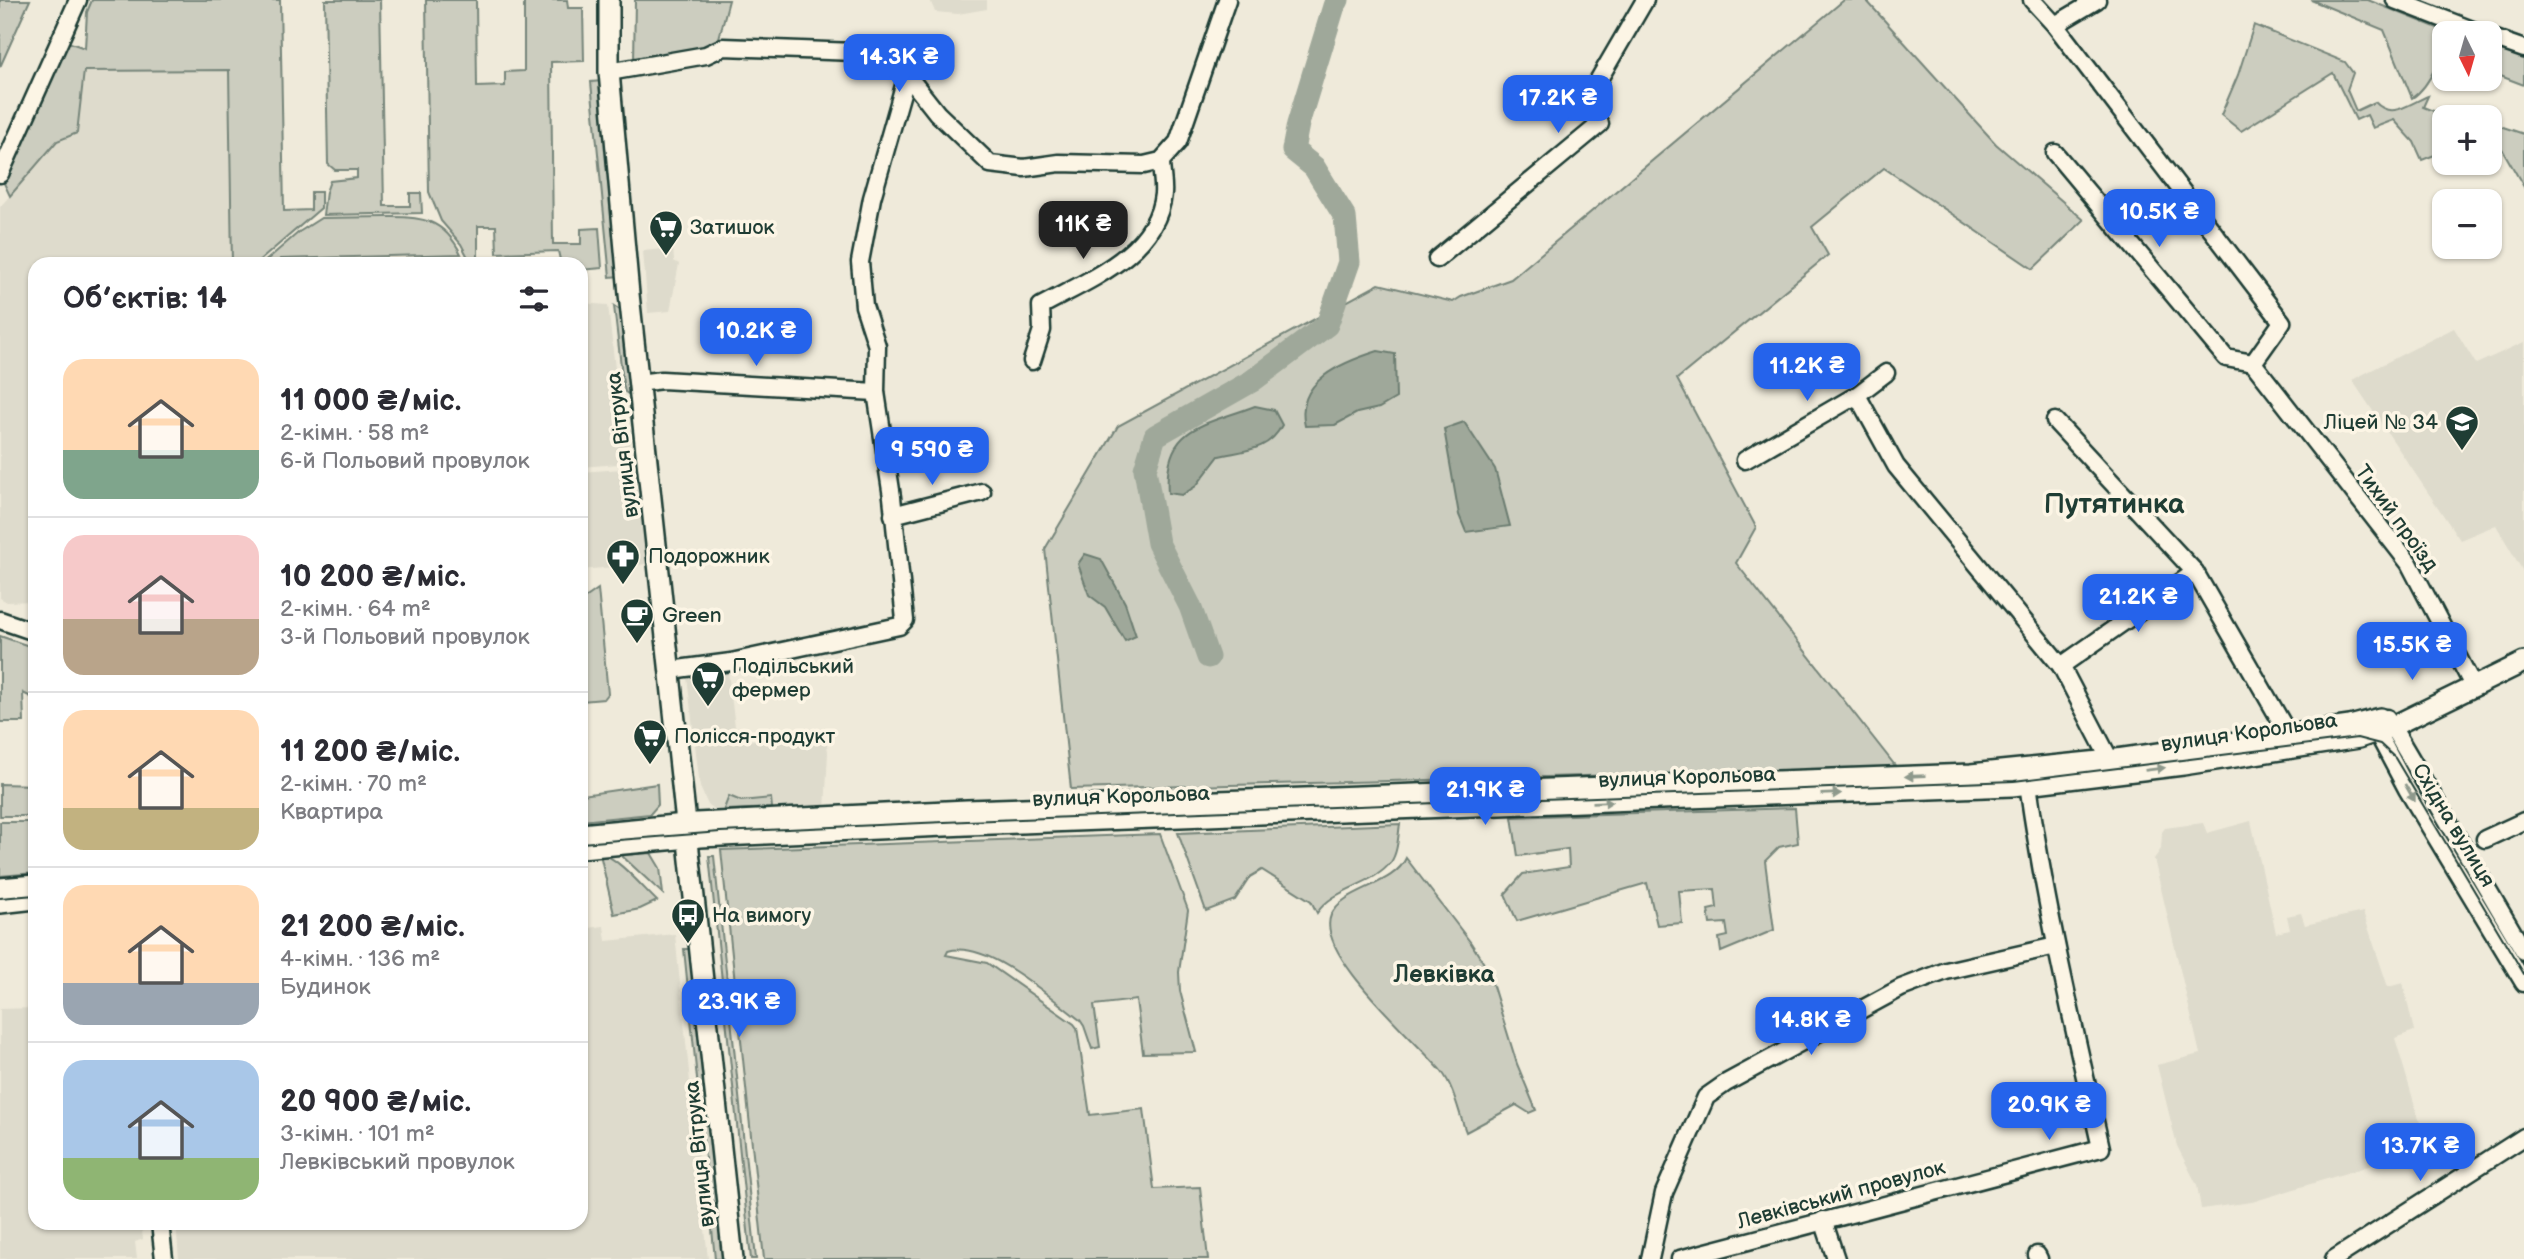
<!DOCTYPE html>
<html lang="uk">
<head>
<meta charset="utf-8">
<style>
  body { margin:0; font-family:"Balsamiq Sans",sans-serif; background:#f7f7f7; color:#2b2b33; height:100vh; display:flex; flex-direction:column; font-size:26px; white-space:nowrap }
  * { box-sizing:border-box; margin:0 }
  p { font-size:23px; color:#7c7c81 }
  .icon { flex:none; width:38px; height:38px; fill:none; stroke:currentColor; stroke-width:2; stroke-linecap:round; stroke-linejoin:round }
  .map { position:relative; flex:1; overflow:hidden }
  .sheet { position:absolute; left:28px; top:257px; width:560px; height:973px; display:flex; flex-direction:column; background:#fff; border-radius:21px; box-shadow:0 2px 5px #0004 }
  .sheet>* { flex:none }
  .needle { width:46px; rotate:175deg }
  .controls { position:absolute; left:2432px; top:21px; display:grid; gap:14px }
  .controls a { display:grid; place-items:center; width:70px; height:70px; border-radius:14px; background:#fff; box-shadow:0 2px 5px #0004; font-size:35px }
  .price { position:absolute; translate:-50% -60px; padding:0 16px; border-radius:14px; background:#2563eb; color:#fff; font-size:23px; line-height:46px; filter:drop-shadow(0 2px 4px #0008) }
  .price::after { content:''; position:absolute; left:50%; top:42px; width:21px; height:16px; margin-left:-10px; background:inherit; clip-path:polygon(0 0,100% 0,50% 100%) }
  .price.on { background:#222; color:#fff }
  ul { padding:0; list-style:none }
  li { display:flex; align-items:center; gap:21px; height:175px; padding:0 35px }
  li+li { border-top:2px solid #e1e1e2 }
  li span { display:grid; place-items:center; flex:none; width:196px; height:140px; border-radius:21px; color:#555 }
  li>.icon { margin-inline-start:auto }
  span .icon { width:84px; height:84px; fill:#fffc; stroke-width:1 }
  li b { font-size:30px }
  h2 { display:flex; justify-content:space-between; align-items:center; height:84px; padding:0 35px; font-size:30px }
  .map>svg:first-child { display:block }
  .built { fill:#dedbcc }
  .green { fill:#cccdbf; stroke:#76857a; stroke-width:2 }
  .water { fill:#9fa89a; stroke:#6c7d71; stroke-width:2 }
  .lines { fill:none; stroke-linecap:round; stroke-linejoin:round }
  .river { stroke:#9fa89a; stroke-width:23 }
  .minor-casing { stroke:#1f3d34; stroke-width:21 }
  .major-casing { stroke:#1f3d34; stroke-width:24 }
  .minor { stroke:#fcf5e5; stroke-width:16 }
  .major { stroke:#fcf5e5; stroke-width:19 }
  .tram { stroke:#1f3d34; stroke-width:2 }
  .oneway { fill:#8e998c }
  .labels { text-anchor:middle; stroke-width:7; stroke-linejoin:round; paint-order:stroke }
  .poi-label { font-size:21px; fill:#1f3d34; stroke:#fcf5e5; text-anchor:start }
  .street-label { font-size:21px; fill:#1f3d34; stroke:#fcf5e5 }
  .quarter-label { font-size:24px; font-weight:bold; fill:#1f3d34; stroke:#fcf5e5 }
  .district-label { font-size:28px; font-weight:bold; fill:#1f3d34; stroke:#fcf5e5 }
</style>
</head>
<body>
<div class="map">
<svg width="2524" height="1259" viewBox="0 0 2524 1259">
  <rect width="100%" height="100%" fill="#efeada"/>
  <filter id="ink" filterUnits="userSpaceOnUse"><feTurbulence type="fractalNoise" baseFrequency=".0143" numOctaves="2"/><feDisplacementMap in="SourceGraphic" scale="14" xChannelSelector="R" yChannelSelector="G"/><feConvolveMatrix kernelMatrix="1 2 1 2 8 2 1 2 1" color-interpolation-filters="sRGB"/></filter>
  <g filter="url(#ink)">
    <g class="built">
      <path d="M930,0H987V9L958,14L935,12Z"/>
      <path d="M229,70L232,264H35V601L7,602L0,598V207L57,141L77,132L84,71Z"/>
      <path d="M673,248L674,261L679,264L670,311L648,313L643,251Z"/>
      <path d="M581,303L608,305L618,396L625,407L631,463L581,467Z"/>
      <path d="M2454,328L2476,364L2524,342V573L2496,525L2460,540L2352,380Z"/>
      <path d="M622,469L635,470L639,473L648,564L581,570V472Z"/>
      <path d="M728,672L737,742L825,731L828,752L825,811L719,813L708,805L700,787L687,677Z"/>
      <path d="M2251,821L2276,933L2290,930L2287,916L2301,913L2305,925L2363,912L2388,987L2403,983L2414,1031L2395,1038L2425,1140L2417,1151L2372,1165L2252,1202L2201,1209L2197,1185L2177,1146L2157,1065L2200,1054L2154,859L2161,849L2162,832L2165,828L2203,823L2207,833Z"/>
      <path d="M604,926L606,941L675,934L708,1259H179L176,1223H581V929Z"/>
      <path d="M35,1008V1223H141L143,1239L135,1242L137,1259H0V1009Z"/>
    </g>
    <g class="green">
      <path d="M0,0H30L0,67Z"/>
      <path d="M92,0H280L284,211L311,210V192H321V208L256,264H232L229,70L84,71L77,133L57,141L10,196L3,181L65,41L85,48L87,12Z"/>
      <path d="M325,0H380L384,206H410V193H421L422,213L323,215L326,192L330,181L357,178V170H335L328,164Z"/>
      <path d="M426,0H476L477,87L505,86V72L524,71V0H567L568,8H583L584,61L551,62L553,244H581V229L599,228L602,268L581,270V264H561L558,251L497,253L496,226H478V263H471L461,244L441,221L429,192Z"/>
      <path d="M635,0H729L718,42L710,48L634,61Z"/>
      <path d="M1844,0H1866L1996,144L2084,220L2033,269L1884,168L1812,227L1828,255L1677,379L1756,527L1736,563L1897,768L1071,789L1045,549L1118,426L1379,284L1453,302L1461,297L1511,279Z"/>
      <path d="M2311,0H2368L2445,31C2445,49 2431,86 2412,98L2384,30Z"/>
      <path d="M2254,25L2345,62L2353,73L2347,90L2356,111L2375,102C2392,120 2408,104 2428,96L2423,107L2449,117H2445V151L2422,160L2414,142L2394,120L2373,128L2367,115L2356,120L2333,73L2241,131L2221,115L2238,75Z"/>
      <path d="M2490,46L2524,58V85L2490,72Z"/>
      <path d="M602,81L619,276L610,277L591,82Z"/>
      <path d="M2497,125L2524,134V187L2502,149L2490,147Z"/>
      <path d="M386,217C421,216 444,219 461,254L281,259L280,264H262L299,232L321,218Z"/>
      <path d="M614,306L623,312L631,396L625,392L623,383Z"/>
      <path d="M598,589L608,694L604,699L582,701L581,601Z"/>
      <path d="M0,636L35,648V699L23,693L24,722H0Z"/>
      <path d="M0,784L35,785V816H0Z"/>
      <path d="M657,784L658,805L650,814L581,821L582,795Z"/>
      <path d="M729,796L741,801L771,798L772,808L727,810L724,809Z"/>
      <path d="M1795,808L1798,843L1779,847L1765,861L1774,930L1721,952L1719,938L1728,936L1726,923L1710,924L1708,910L1717,908L1715,889L1679,891L1682,923L1657,925L1647,883L1517,921L1505,894L1523,874L1569,867L1568,849L1518,856L1512,817Z"/>
      <path d="M0,822H35V873L0,876Z"/>
      <path d="M1400,824C1398,836 1398,852 1391,862C1373,886 1334,887 1317,913L1311,901L1262,870L1250,877L1235,900L1206,911L1178,833Z"/>
      <path d="M1160,834L1188,910L1179,972L1180,991L1196,1052L1143,1053L1136,1000L1094,1005L1100,1047L1092,1049L1084,1026L1080,1020C1049,997 988,940 948,951L946,955L987,963L1074,1024L1077,1028L1090,1115L1144,1109L1154,1189L1200,1187L1208,1259H764L721,850Z"/>
      <path d="M651,853L660,868L663,894L621,855Z"/>
      <path d="M600,854C615,854 645,890 657,901L640,909L614,914Z"/>
      <path d="M709,856H714L756,1259H751Z"/>
      <path d="M1406,858L1471,943L1488,970L1517,1064L1536,1110L1529,1113L1516,1105L1466,1132C1459,1114 1454,1087 1442,1072C1419,1043 1314,954 1331,915C1343,888 1394,886 1406,858Z"/>
      <path d="M684,949H690L724,1259H715Z"/>
    </g>
    <g class="water">
      <path d="M1378,351L1395,354L1396,398L1379,408L1357,413L1335,425L1305,426C1294,381 1343,362 1378,351Z"/>
      <path d="M1255,406L1274,410L1282,425C1269,451 1245,450 1219,456L1196,486L1182,495L1168,493C1163,426 1203,426 1255,406Z"/>
      <path d="M1464,422L1495,469L1510,526L1466,532L1459,515L1444,429Z"/>
      <path d="M1085,554L1101,559L1125,603L1136,636L1125,641L1105,607L1089,595L1078,564Z"/>
    </g>
    <g class="lines">
      <path class="river" d="M1208,657L1190,606L1158,543L1145,469L1155,436L1252,381L1327,325L1349,262L1345,217L1314,167L1293,150L1298,124L1334,6L1338,0"/>
      <g class="minor-casing">
        <g id="minor">
          <path d="M2032,0L2055,25L2282,322L2253,363L2409,563L2469,678"/>
          <path d="M2395,0L2480,33"/>
          <path d="M2055,25L2097,0"/>
          <path d="M2490,37L2524,49"/>
          <path d="M609,72L706,55L723,47L882,53L902,60L907,75L937,113L990,164L1024,168L1059,163L1144,165L1161,161L1178,142L1227,0"/>
          <path d="M2055,153L2226,358L2253,363"/>
          <path d="M0,174L78,0"/>
          <path d="M1437,259L1600,124L1585,103L1645,0"/>
          <path d="M1032,361L1042,330L1041,306C1086,281 1157,254 1163,194C1164,183 1161,172 1161,161"/>
          <path d="M638,383L662,380L876,392"/>
          <path d="M1857,395L1896,466L2061,666L2110,760L2112,768"/>
          <path d="M2055,421L2195,572L2294,744"/>
          <path d="M1745,460L1857,395L1886,373"/>
          <path d="M893,515L982,492"/>
          <path d="M0,620L35,632"/>
          <path d="M2061,666L2195,572"/>
          <path d="M678,669L731,662L899,626L905,620L892,497L876,392L877,346L864,306L860,262L872,198L907,75"/>
          <path d="M2387,718L2524,951"/>
          <path d="M2372,723L2407,789L2524,983"/>
          <path d="M2485,839L2524,821"/>
          <path d="M1823,1220L1836,1259"/>
          <path d="M160,1223L164,1259"/>
          <path d="M2037,1255L2039,1259"/>
          <path d="M1650,1259L1664,1193L1706,1097L1726,1083L1901,988L1946,971L2056,946"/>
          <path d="M1680,1259L2101,1148C2074,1027 2045,907 2028,784"/>
          <path d="M2334,1259L2524,1137"/>
        </g>
      </g>
      <g class="major-casing">
        <g id="major">
          <path d="M609,0V72L629,294L733,1259"/>
          <path d="M581,834L696,823L967,810L1971,774L2110,760L2350,726L2380,718"/>
          <path d="M581,848L700,837L967,825L2012,786L2183,765L2359,738L2391,727L2524,662"/>
          <path d="M0,888L35,885"/>
          <path d="M0,903L35,899"/>
        </g>
      </g>
      <use href="#minor" class="minor"/>
      <use href="#major" class="major"/>
      <g class="tram">
        <path d="M581,843L720,832L967,821L2014,781L2357,738L2380,744L2395,758L2524,974"/>
        <path d="M0,898L35,895"/>
      </g>
    </g>
    <defs><path id="oneway-solid" d="M-6-.8H1V-3.2L6.5 0L1 3.2V.8H-6Z" transform="scale(1.75)"/></defs>
    <g class="oneway">
      <use href="#oneway-solid" transform="translate(2155 769) rotate(-7)"/>
      <use href="#oneway-solid" transform="translate(1915 776) rotate(178)"/>
      <use href="#oneway-solid" transform="translate(2410 793) rotate(60)"/>
      <use href="#oneway-solid" transform="translate(1831 794) rotate(-2)"/>
      <use href="#oneway-solid" transform="translate(1603 802) rotate(-2)"/>
    </g>
  </g>
  <defs>
    <g id="supermarket-pin" transform="scale(1.75)"><path d="M0 17L-7.5 6A9.5 9.5 0 1 1 7.5 6Z" fill="#1f3d34" stroke="#fcf5e5"/><path d="M-6-5.5h2.5l.6 2H6L4.5 2H-2.5L-4.4-4H-6ZM-1.5 3.2a1.3 1.3 0 1 0 .1 0ZM3 3.2a1.3 1.3 0 1 0 .1 0Z" fill="#fff"/></g>
    <g id="school-pin" transform="scale(1.75)"><path d="M0 17L-7.5 6A9.5 9.5 0 1 1 7.5 6Z" fill="#1f3d34" stroke="#fcf5e5"/><path d="M0-5L7-2L0 1L-7-2ZM-4 1L0 2.5L4 1V4Q0 6-4 4Z" fill="#fff"/></g>
    <g id="pharmacy-pin" transform="scale(1.75)"><path d="M0 17L-7.5 6A9.5 9.5 0 1 1 7.5 6Z" fill="#1f3d34" stroke="#fcf5e5"/><path d="M-2-6h4v4h4v4h-4v4h-4v-4h-4v-4h4Z" fill="#fff"/></g>
    <g id="cafe-pin" transform="scale(1.75)"><path d="M0 17L-7.5 6A9.5 9.5 0 1 1 7.5 6Z" fill="#1f3d34" stroke="#fcf5e5"/><path d="M-5.5-4.5H6V0H3Q3 3.5 0 3.5H-2.5Q-5.5 3.5-5.5 0ZM3-3.2v2h1.7v-2ZM-6 4.5H4V6H-6Z" fill="#fff"/></g>
    <g id="bus-pin" transform="scale(1.75)"><path d="M0 17L-7.5 6A9.5 9.5 0 1 1 7.5 6Z" fill="#1f3d34" stroke="#fcf5e5"/><path d="M-5-6H5V4H4V6H2V4H-2V6H-4V4H-5ZM-3.5-4V0h7V-4ZM-3.5 1.2v1.5H-2V1.2ZM2 1.2v1.5H3.5V1.2Z" fill="#fff"/></g>
  </defs>
  <g fill-rule="evenodd">
    <use href="#supermarket-pin" x="666" y="227"/>
    <use href="#school-pin" x="2462" y="422"/>
    <use href="#pharmacy-pin" x="623" y="556"/>
    <use href="#cafe-pin" x="637" y="615"/>
    <use href="#supermarket-pin" x="708" y="678"/>
    <use href="#supermarket-pin" x="650" y="736"/>
    <use href="#bus-pin" x="688" y="915"/>
  </g>
  <g class="labels">
    <g class="poi-label">
      <text x="690" y="234">Затишок</text>
      <text x="2438" y="429" text-anchor="end">Ліцей № 34</text>
      <text x="648" y="563">Подорожник</text>
      <text x="662" y="622">Green</text>
      <text x="732" y="673">Подільський<tspan x="732" dy="24">фермер</tspan></text>
      <text x="674" y="743">Полісся-продукт</text>
      <text x="712" y="922">На вимогу</text>
    </g>
    <g class="street-label">
      <text transform="translate(622 445) rotate(-97)" y="7">вулиця Вітрука</text>
      <text transform="translate(2397 518) rotate(54)" y="7">Тихий проїзд</text>
      <text transform="translate(2249 732) rotate(-8)" y="7">вулиця Корольова</text>
      <text transform="translate(1687 777) rotate(-2)" y="7">вулиця Корольова</text>
      <text transform="translate(1121 796) rotate(-2)" y="7">вулиця Корольова</text>
      <text transform="translate(2454 825) rotate(59)" y="7">Східна вулиця</text>
      <text transform="translate(699 1154) rotate(-96)" y="7">вулиця Вітрука</text>
      <text transform="translate(1841 1194) rotate(-15)" y="7">Левківський провулок</text>
    </g>
    <g class="quarter-label">
      <text x="1444" y="982">Левківка</text>
    </g>
    <g class="district-label">
      <text x="2114" y="513">Путятинка</text>
    </g>
  </g>
</svg>
<div class="controls">
<a><svg class="needle" viewBox="-14 -14 28 28"><path d="M0-13l5 13h-10z" fill="#e53935"/><path d="M0 13l5-13h-10z" fill="#7c7c81"/></svg></a>
<a>+</a>
<a>−</a>
</div>
<b class="price" style="left:899px;top:94px">14.3K ₴</b>
<b class="price" style="left:1558px;top:135px">17.2K ₴</b>
<b class="price" style="left:2159px;top:249px">10.5K ₴</b>
<b class="price on" style="left:1083px;top:261px">11K ₴</b>
<b class="price" style="left:756px;top:368px">10.2K ₴</b>
<b class="price" style="left:1807px;top:403px">11.2K ₴</b>
<b class="price" style="left:932px;top:487px">9 590 ₴</b>
<b class="price" style="left:2138px;top:634px">21.2K ₴</b>
<b class="price" style="left:2412px;top:682px">15.5K ₴</b>
<b class="price" style="left:1485px;top:827px">21.9K ₴</b>
<b class="price" style="left:739px;top:1039px">23.9K ₴</b>
<b class="price" style="left:1811px;top:1057px">14.8K ₴</b>
<b class="price" style="left:2049px;top:1142px">20.9K ₴</b>
<b class="price" style="left:2420px;top:1183px">13.7K ₴</b>
<section class="sheet">
<h2>Об’єктів: 14<svg class="icon" aria-label="filters" viewBox="0 0 24 24"><path d="M4 7h16M4 17h16"/><circle cx="9" cy="7" r="2"/><circle cx="15" cy="17" r="2"/></svg></h2>
<ul>
<li><span style="background:linear-gradient(#ffd9b3 65%,#7fa58c 0)"><svg class="icon" aria-label="home" viewBox="0 0 24 24"><path d="M3 11l9-7 9 7M6 9v11h12V9"/></svg></span><div><b>11 000 ₴/міс.</b><p>2-кімн. · 58 m²</p><p>6-й Польовий провулок</p></div></li>
<li><span style="background:linear-gradient(#f6c9c9 60%,#b9a48a 0)"><svg class="icon" aria-label="home" viewBox="0 0 24 24"><path d="M3 11l9-7 9 7M6 9v11h12V9"/></svg></span><div><b>10 200 ₴/міс.</b><p>2-кімн. · 64 m²</p><p>3-й Польовий провулок</p></div></li>
<li><span style="background:linear-gradient(#ffd9b3 70%,#c2b280 0)"><svg class="icon" aria-label="home" viewBox="0 0 24 24"><path d="M3 11l9-7 9 7M6 9v11h12V9"/></svg></span><div><b>11 200 ₴/міс.</b><p>2-кімн. · 70 m²</p><p>Квартира</p></div></li>
<li><span style="background:linear-gradient(#ffd9b3 70%,#9aa5b1 0)"><svg class="icon" aria-label="home" viewBox="0 0 24 24"><path d="M3 11l9-7 9 7M6 9v11h12V9"/></svg></span><div><b>21 200 ₴/міс.</b><p>4-кімн. · 136 m²</p><p>Будинок</p></div></li>
<li><span style="background:linear-gradient(#a9c7e8 70%,#8fb573 0)"><svg class="icon" aria-label="home" viewBox="0 0 24 24"><path d="M3 11l9-7 9 7M6 9v11h12V9"/></svg></span><div><b>20 900 ₴/міс.</b><p>3-кімн. · 101 m²</p><p>Левківський провулок</p></div></li>
</ul>
</section>
</div>
</body>
</html>
